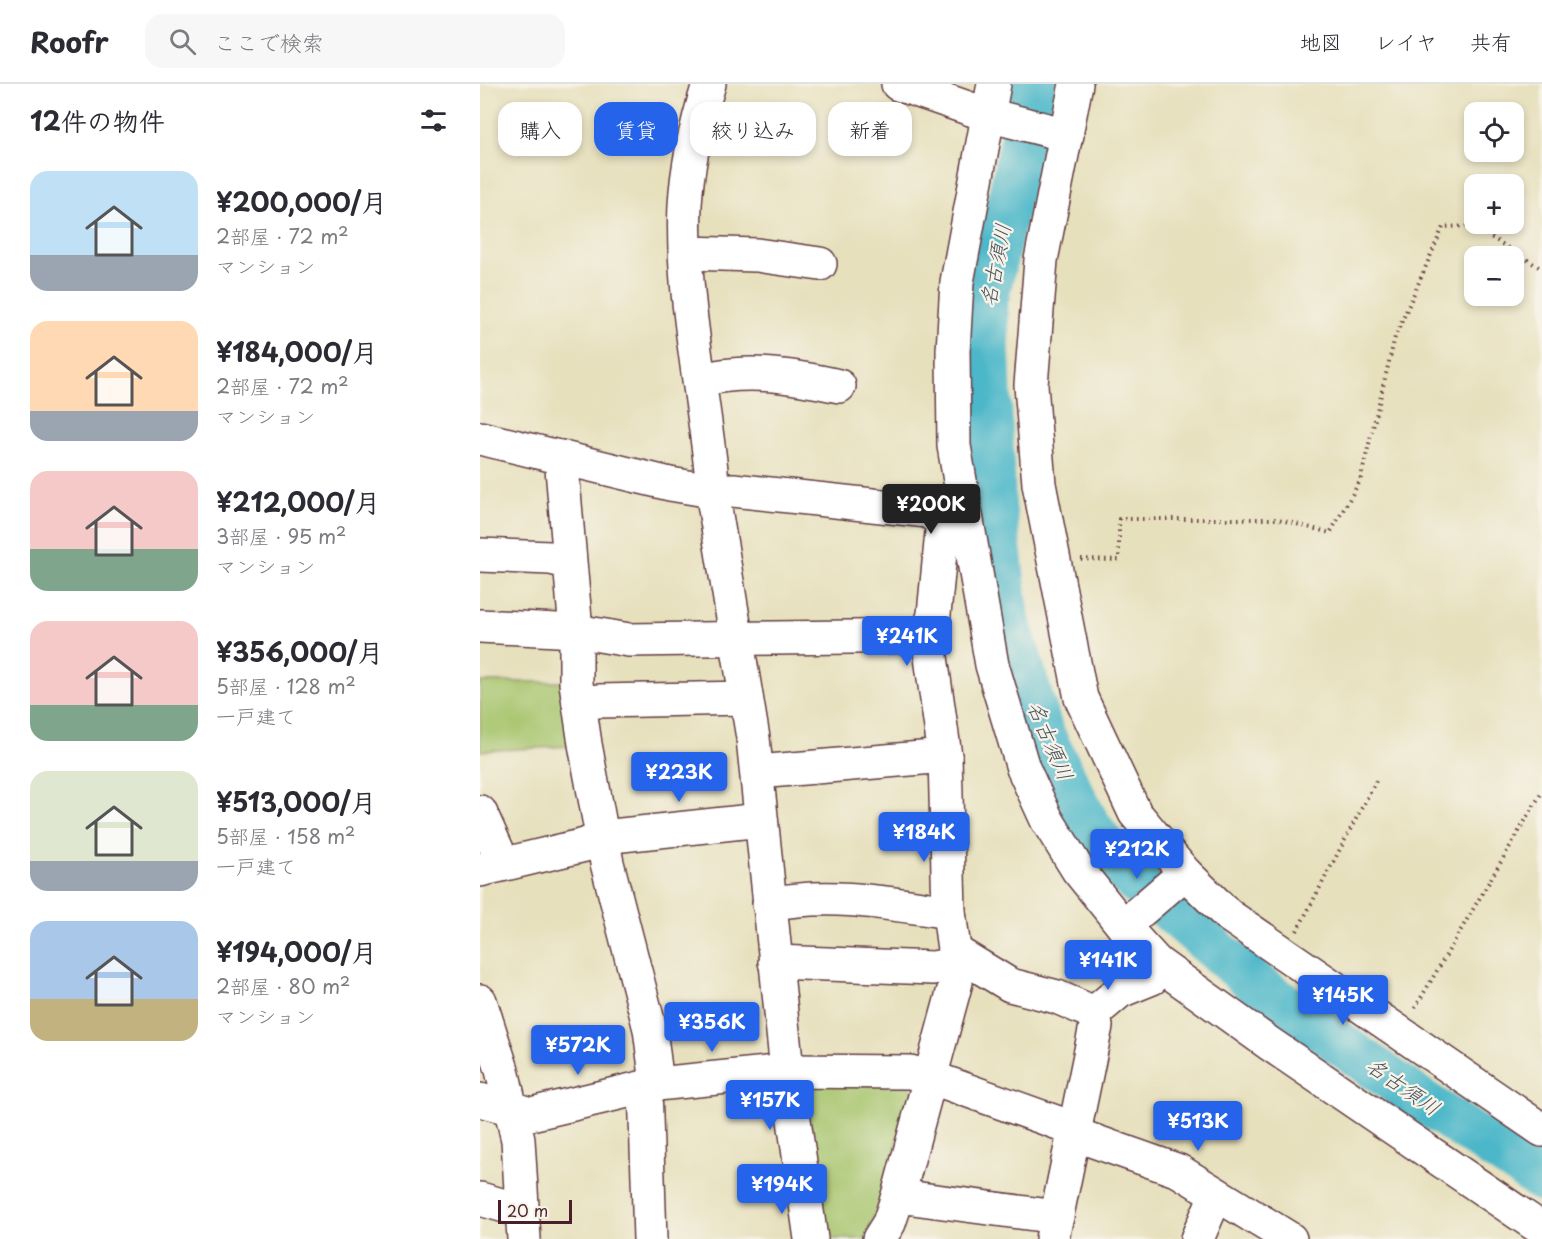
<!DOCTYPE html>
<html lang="ja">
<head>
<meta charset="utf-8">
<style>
  body { margin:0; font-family:"Playpen Sans","Klee One",sans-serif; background:#f7f7f7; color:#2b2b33; height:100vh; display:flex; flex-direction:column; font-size:22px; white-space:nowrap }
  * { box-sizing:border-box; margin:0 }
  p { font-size:20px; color:#7c7c81 }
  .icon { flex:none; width:33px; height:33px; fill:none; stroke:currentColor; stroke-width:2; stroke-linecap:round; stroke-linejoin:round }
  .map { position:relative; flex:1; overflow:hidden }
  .panel { display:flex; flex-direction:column; background:#fff; width:480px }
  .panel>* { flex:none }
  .hud { position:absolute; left:18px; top:18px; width:570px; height:54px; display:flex; gap:12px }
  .controls { position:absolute; left:984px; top:18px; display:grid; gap:12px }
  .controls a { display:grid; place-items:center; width:60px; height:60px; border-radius:12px; background:#fff; box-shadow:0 3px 9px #0003; font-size:30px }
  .scale { position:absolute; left:18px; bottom:15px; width:74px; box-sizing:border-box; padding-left:6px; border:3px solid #4a1f2b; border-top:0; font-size:16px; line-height:21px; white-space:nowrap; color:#4a1f2b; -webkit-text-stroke:4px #f7f3e8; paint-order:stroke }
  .price { position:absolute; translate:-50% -51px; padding:0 14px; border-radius:6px; background:#2563eb; color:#fff; font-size:20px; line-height:39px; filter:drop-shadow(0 2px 3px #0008) }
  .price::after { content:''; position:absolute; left:50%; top:36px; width:18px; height:14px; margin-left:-9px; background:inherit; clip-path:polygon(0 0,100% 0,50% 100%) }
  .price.on { background:#222; color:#fff }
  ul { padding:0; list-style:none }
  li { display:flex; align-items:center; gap:18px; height:150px; padding:0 30px }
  li span { display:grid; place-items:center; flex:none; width:168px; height:120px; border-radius:18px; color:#555 }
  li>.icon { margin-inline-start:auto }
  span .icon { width:72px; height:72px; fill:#fffc; stroke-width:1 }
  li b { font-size:26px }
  h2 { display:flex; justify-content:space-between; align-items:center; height:72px; padding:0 30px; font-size:26px }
  .chip { padding:0 21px; border-radius:18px; background:#fff; box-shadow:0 3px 9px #0003; font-size:21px; line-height:54px }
  .chip.on { background:#2563eb; color:#fff }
  header { display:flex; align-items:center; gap:36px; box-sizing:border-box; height:84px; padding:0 30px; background:#fff; border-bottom:2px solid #e1e1e2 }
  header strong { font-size:28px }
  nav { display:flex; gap:33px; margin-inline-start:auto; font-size:21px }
  .search { width:420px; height:54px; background:#f7f7f7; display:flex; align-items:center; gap:15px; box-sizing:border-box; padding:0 21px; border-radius:18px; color:#7c7c81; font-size:22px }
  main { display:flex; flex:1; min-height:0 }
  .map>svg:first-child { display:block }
  .green { fill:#a6c46c; stroke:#78724c; stroke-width:1.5 }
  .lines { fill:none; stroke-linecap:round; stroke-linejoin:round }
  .river { stroke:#4cb7c9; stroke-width:44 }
  .minor-casing { stroke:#623c41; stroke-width:36 }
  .path { stroke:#623c41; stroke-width:4; stroke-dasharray:1.5 4.5; stroke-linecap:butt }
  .minor { stroke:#fff; stroke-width:33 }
  .labels { text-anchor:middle; stroke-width:4.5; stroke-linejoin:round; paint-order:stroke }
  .water-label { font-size:21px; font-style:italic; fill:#4b5462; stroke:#f7f3e8 }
</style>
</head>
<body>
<header>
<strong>Roofr</strong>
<div class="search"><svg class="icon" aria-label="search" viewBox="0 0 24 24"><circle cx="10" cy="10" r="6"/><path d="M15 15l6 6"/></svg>ここで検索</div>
<nav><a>地図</a><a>レイヤ</a><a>共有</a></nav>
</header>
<main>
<section class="panel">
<h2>12件の物件<svg class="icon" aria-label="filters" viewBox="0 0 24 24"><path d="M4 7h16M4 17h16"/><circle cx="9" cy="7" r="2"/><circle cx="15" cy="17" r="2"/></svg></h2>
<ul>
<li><span style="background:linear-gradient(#bfe0f5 70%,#9aa5b1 0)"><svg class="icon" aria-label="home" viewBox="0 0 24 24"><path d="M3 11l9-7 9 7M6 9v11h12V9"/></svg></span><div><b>¥200,000/月</b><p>2部屋 · 72 m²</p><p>マンション</p></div></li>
<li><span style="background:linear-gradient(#ffd9b3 75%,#9aa5b1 0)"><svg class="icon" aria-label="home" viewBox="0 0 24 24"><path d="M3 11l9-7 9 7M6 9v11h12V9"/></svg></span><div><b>¥184,000/月</b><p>2部屋 · 72 m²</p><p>マンション</p></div></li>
<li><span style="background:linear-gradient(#f6c9c9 65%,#7fa58c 0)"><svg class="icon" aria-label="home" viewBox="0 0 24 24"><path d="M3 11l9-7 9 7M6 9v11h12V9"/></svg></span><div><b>¥212,000/月</b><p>3部屋 · 95 m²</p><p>マンション</p></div></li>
<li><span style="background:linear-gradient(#f6c9c9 70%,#7fa58c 0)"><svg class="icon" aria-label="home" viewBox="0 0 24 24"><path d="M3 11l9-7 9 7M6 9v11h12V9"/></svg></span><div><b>¥356,000/月</b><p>5部屋 · 128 m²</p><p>一戸建て</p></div></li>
<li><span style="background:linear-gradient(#dfe7d0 75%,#9aa5b1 0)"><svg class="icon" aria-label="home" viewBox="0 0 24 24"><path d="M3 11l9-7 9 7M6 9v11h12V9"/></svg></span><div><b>¥513,000/月</b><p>5部屋 · 158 m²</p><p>一戸建て</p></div></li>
<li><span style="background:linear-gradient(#a9c7e8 65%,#c2b280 0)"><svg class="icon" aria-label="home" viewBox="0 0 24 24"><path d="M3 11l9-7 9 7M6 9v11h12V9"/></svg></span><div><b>¥194,000/月</b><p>2部屋 · 80 m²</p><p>マンション</p></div></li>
</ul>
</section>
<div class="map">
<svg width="1062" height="1155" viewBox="0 0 1062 1155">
  <rect width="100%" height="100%" fill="#f7f3e8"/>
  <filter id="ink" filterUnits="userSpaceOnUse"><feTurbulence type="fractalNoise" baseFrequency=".0167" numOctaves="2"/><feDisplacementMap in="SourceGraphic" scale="12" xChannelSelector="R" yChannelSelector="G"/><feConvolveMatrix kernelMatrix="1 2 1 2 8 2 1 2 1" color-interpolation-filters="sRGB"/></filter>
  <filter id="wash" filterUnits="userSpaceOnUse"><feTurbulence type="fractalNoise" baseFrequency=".008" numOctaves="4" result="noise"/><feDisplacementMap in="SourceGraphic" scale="24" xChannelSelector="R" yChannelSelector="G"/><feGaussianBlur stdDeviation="1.35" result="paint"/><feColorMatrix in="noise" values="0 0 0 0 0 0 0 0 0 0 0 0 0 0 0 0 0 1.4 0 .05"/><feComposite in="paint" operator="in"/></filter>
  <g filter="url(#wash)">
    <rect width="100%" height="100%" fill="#e7e0bd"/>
    <g class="green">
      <path d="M0,598H88L92,662L0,667Z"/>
      <path d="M325,999L428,1000L434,1008L387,1155H344Z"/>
    </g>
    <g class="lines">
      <path class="river" d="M555,0L506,218L514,421L528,536L562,649L607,738L642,786L780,903L939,1015L1062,1096"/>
    </g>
  </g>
  <g filter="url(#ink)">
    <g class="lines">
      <g class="minor-casing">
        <g id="minor">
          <path d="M229,0C217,39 207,81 205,121C201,204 222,302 231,386L232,407L273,654L307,987L331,1155"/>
          <path d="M418,0L508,31L587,51"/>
          <path d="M514,0L477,198L473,267L474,362L512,581L543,684L567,736L598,786L643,842L677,879L790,960L1062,1145"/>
          <path d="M596,0L561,176L551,301L559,400L601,614L655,729L705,789L748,831L1062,1046"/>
          <path d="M206,169L277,171L340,180"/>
          <path d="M221,296C267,284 313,292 359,302"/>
          <path d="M0,354L190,400L232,407L253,406L448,427L463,438L454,530L448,552L465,672L469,828L476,880V898L418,1112L409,1139L399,1155"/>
          <path d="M81,373L96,547V599L105,660L127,779L170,945L177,1000"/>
          <path d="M0,471L70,474L88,478"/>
          <path d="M0,542L96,547L149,556L448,552"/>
          <path d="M99,620L118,617L266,614"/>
          <path d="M277,688L465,672"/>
          <path d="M0,728L23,779"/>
          <path d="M0,786L105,761L123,753L281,736"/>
          <path d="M289,820C351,808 407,819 469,828"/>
          <path d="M643,842L705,789"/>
          <path d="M474,867L530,901L577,913L614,929L616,942L572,1155"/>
          <path d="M295,878L453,884L476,880"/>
          <path d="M0,917L22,986L38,1056L44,1155"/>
          <path d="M614,929L640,907L672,894L677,879"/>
          <path d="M165,1003L170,1155"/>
          <path d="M0,1016L51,1030L177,1000L307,987L430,988L450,993L595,1045"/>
          <path d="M594,1050L699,1087L810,1155"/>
          <path d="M418,1112L577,1133"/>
          <path d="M0,1115L43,1127"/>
          <path d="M717,1155L736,1111"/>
        </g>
      </g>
      <g class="path">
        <path d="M601,475L639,476V435H798L850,449L880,397L915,253L963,143L993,142L1062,185"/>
        <path d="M817,847L898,693"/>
        <path d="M935,924L1062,708"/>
      </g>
      <use href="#minor" class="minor"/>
    </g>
  </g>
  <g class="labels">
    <g class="water-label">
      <text transform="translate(516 181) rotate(-79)" y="7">名古須川</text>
      <text transform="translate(570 657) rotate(67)" y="7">名古須川</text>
      <text transform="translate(923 1003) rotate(35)" y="7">名古須川</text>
    </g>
  </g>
</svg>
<div class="controls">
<a><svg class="icon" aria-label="locate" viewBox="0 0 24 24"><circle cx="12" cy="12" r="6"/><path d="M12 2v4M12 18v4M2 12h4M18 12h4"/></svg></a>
<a>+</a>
<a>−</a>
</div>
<div class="scale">20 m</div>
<b class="price on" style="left:451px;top:451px">¥200K</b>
<b class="price" style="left:427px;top:583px">¥241K</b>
<b class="price" style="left:199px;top:719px">¥223K</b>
<b class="price" style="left:444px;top:779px">¥184K</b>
<b class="price" style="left:657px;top:796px">¥212K</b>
<b class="price" style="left:628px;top:907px">¥141K</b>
<b class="price" style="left:863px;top:942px">¥145K</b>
<b class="price" style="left:232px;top:969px">¥356K</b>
<b class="price" style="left:98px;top:992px">¥572K</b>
<b class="price" style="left:290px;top:1047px">¥157K</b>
<b class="price" style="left:718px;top:1068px">¥513K</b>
<b class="price" style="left:302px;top:1131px">¥194K</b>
<div class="hud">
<a class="chip">購入</a>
<a class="chip on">賃貸</a>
<a class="chip">絞り込み</a>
<a class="chip">新着</a>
</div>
</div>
</main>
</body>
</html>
